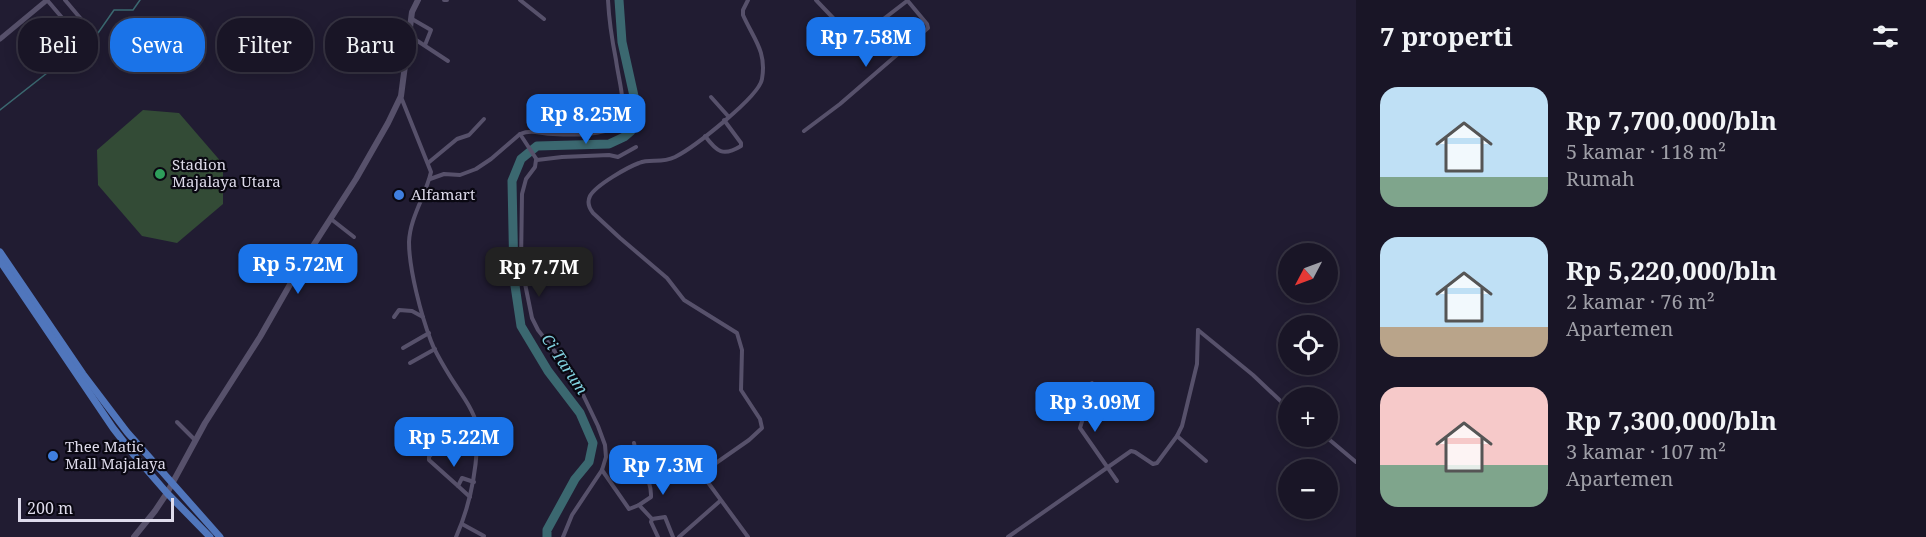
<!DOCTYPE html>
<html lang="id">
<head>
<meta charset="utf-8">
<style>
  body { margin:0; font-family:"Noto Serif",serif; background:#221e2e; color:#f1f3f6; height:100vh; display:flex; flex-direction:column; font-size:22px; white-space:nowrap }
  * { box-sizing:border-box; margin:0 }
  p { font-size:20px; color:#9f9fa7 }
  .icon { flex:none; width:33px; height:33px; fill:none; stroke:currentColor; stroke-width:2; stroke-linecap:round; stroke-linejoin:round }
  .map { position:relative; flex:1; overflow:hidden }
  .side { display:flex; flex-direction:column; background:#191526; width:570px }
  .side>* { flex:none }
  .guide { position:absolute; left:18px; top:18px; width:570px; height:54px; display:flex; gap:12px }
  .needle { width:39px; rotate:229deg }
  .tools { position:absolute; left:1278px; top:243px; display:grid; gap:12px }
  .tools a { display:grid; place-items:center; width:60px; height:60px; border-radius:50%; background:#191526; box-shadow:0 3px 15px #0003,0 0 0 2px #373443; font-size:30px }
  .scale { position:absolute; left:18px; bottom:15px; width:156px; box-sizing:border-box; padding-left:6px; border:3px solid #dedbeb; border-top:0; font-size:16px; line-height:21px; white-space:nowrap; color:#dedbeb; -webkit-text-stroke:4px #0a0812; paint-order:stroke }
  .price { position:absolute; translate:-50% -51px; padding:0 14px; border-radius:12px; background:#1a73e8; color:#fff; font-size:20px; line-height:39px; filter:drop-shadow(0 2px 3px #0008) }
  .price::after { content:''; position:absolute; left:50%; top:36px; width:18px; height:14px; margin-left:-9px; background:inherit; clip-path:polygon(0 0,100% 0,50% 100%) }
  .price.selected { background:#222; color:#fff }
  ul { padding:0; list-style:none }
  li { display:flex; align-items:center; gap:18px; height:150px; padding:0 24px }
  li span { display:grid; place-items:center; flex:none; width:168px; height:120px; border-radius:18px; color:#555 }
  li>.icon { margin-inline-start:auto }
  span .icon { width:72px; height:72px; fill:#fffc; stroke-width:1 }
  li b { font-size:26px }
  h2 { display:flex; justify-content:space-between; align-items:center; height:72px; padding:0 24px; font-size:26px }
  .pill { padding:0 21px; border-radius:24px; background:#191526; box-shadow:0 3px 15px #0003,0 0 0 2px #373443; font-size:21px; line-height:54px }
  .pill.selected { background:#1a73e8; color:#fff }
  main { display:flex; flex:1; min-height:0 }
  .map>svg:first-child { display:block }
  .green { fill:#334b36 }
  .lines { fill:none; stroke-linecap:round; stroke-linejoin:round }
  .stream { stroke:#3b6870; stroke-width:1.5 }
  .river { stroke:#3b6870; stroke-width:9 }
  .minor { stroke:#57516b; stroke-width:4 }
  .tertiary { stroke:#57516b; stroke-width:5 }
  .secondary { stroke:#57516b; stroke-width:6 }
  .primary { stroke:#5076bc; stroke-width:7 }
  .leisure-dot { fill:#2e9e5b; stroke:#0a0812; stroke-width:2 }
  .shop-dot { fill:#3f7fe0; stroke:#0a0812; stroke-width:2 }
  .labels { text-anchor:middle; stroke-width:4.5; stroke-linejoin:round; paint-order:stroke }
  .poi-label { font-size:15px; fill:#dedbeb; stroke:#0a0812; text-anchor:start }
  .water-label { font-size:16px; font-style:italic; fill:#81d1df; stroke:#0a0812 }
</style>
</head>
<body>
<main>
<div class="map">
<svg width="1356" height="537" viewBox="0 0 1356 537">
  <rect width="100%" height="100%" fill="#211c32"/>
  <path class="green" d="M143,110L179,113L223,164V204L177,243L142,236L98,185L97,150Z"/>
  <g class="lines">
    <path class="stream" d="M0,110L98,33L114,10H133L140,0"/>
    <path class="river" d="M547,537V530L575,479L589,462L593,443L580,413L548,371L521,326L514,279L512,181L521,159L537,146L609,144L624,137L631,131L634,122V96L622,42L619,0"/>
    <g class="minor">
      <path d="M47,0L81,40"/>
      <path d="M65,0L81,19"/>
      <path d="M444,0H447"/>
      <path d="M520,0L544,19"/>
      <path d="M608,0C609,20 612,40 616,60C619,83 627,102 619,125C601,136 574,135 553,134C540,134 533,129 520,134L537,160L562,157L609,155L618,157L636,147"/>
      <path d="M816,0L855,41L907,1"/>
      <path d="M412,19L431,30L425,45"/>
      <path d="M410,36L448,61"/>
      <path d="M380,43L392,52L405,59"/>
      <path d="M401,97L431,172C426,195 410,217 409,242C409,269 421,315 431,341C435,352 442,363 448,373C458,390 472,406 477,425C479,433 477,440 477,448C475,479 469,508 456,537"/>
      <path d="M711,97L728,116"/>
      <path d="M804,131L840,104L928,28L927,24L907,0"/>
      <path d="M705,136C717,152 723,157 741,146V143L724,120"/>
      <path d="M536,160L535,167L526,179L522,194L521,264L532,318L538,330L574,376L598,426L605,445L606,457L602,470L572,515L563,537"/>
      <path d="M428,163L457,139L469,135L484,119"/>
      <path d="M430,179L444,174L460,175L476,169L491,159L520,134"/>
      <path d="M331,219L354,237"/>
      <path d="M394,317L399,310L412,311L423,317"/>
      <path d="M1198,330L1253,375L1288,408"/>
      <path d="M403,348L429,333"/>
      <path d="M410,363L435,349"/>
      <path d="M1092,383L1075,397L1084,415L1080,428L1117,481"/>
      <path d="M177,422L195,440"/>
      <path d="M1177,436L1206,461"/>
      <path d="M1325,436L1356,462"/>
      <path d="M634,443C637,462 652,478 651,497L639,505L652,519L665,517L673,537"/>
      <path d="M434,451L429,457V460L458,486"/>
      <path d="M602,470L629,509L639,505"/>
      <path d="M470,497L458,486L462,478L474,482"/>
      <path d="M652,519L651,522L658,537"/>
      <path d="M462,524L484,536"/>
      <path d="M679,537L720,501"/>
      <path d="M748,537L704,477L706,470L749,440L762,428L760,419L741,390L742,350L737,333L684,300L667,278L620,238L593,213C589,208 587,202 590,196C596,185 628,167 639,163C651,158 660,164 675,157C693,148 759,97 762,79C767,51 753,38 743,15V10L748,0"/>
      <path d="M1008,537L1131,451L1135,452L1153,464L1157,463L1177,436L1182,426L1197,364L1198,330"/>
    </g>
    <path class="tertiary" d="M0,39L47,0"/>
    <path class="secondary" d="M134,537L155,511L167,493L205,423L260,337L304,260L356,179L388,123L401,96L412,12L418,0"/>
    <g class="primary">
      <path d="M0,252L83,374L127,432L220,537"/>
      <path d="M0,261L113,428L134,455L167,493L210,537"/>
    </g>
  </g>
  <circle class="leisure-dot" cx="160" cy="174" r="6"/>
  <g class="shop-dot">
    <circle cx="399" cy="195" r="6"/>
    <circle cx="53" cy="456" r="6"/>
  </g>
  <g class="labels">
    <g class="poi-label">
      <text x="172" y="170">Stadion<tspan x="172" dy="17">Majalaya Utara</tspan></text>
      <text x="411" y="200">Alfamart</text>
      <text x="65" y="452">Thee Matic<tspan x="65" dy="17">Mall Majalaya</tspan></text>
    </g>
    <g class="water-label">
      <text transform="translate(565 364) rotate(56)" y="6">Ci Tarum</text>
    </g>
  </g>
</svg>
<div class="tools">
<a><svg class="needle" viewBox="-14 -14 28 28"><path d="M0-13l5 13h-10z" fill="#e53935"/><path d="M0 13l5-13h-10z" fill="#9f9fa7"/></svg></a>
<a><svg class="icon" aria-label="locate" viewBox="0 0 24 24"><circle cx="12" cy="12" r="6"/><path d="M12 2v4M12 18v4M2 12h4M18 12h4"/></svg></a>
<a>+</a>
<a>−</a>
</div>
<div class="scale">200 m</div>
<b class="price" style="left:866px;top:68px">Rp 7.58M</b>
<b class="price" style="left:586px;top:145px">Rp 8.25M</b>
<b class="price" style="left:298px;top:295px">Rp 5.72M</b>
<b class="price selected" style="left:539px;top:298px">Rp 7.7M</b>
<b class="price" style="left:1095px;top:433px">Rp 3.09M</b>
<b class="price" style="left:454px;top:468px">Rp 5.22M</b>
<b class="price" style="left:663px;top:496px">Rp 7.3M</b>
<div class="guide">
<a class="pill">Beli</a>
<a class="pill selected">Sewa</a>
<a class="pill">Filter</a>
<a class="pill">Baru</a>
</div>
</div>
<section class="side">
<h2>7 properti<svg class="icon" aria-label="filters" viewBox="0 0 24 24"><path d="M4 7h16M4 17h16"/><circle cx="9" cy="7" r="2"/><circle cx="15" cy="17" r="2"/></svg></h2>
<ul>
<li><span style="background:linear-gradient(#bfe0f5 75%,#7fa58c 0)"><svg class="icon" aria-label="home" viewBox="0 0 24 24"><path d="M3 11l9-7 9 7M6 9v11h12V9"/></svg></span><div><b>Rp 7,700,000/bln</b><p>5 kamar · 118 m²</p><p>Rumah</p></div></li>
<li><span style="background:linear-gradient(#bfe0f5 75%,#b9a48a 0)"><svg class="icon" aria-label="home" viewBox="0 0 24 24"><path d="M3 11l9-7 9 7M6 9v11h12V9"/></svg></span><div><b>Rp 5,220,000/bln</b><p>2 kamar · 76 m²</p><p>Apartemen</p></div></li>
<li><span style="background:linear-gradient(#f6c9c9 65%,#7fa58c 0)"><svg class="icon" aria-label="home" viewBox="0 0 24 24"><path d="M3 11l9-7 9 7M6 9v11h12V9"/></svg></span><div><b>Rp 7,300,000/bln</b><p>3 kamar · 107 m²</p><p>Apartemen</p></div></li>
</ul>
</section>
</main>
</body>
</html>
